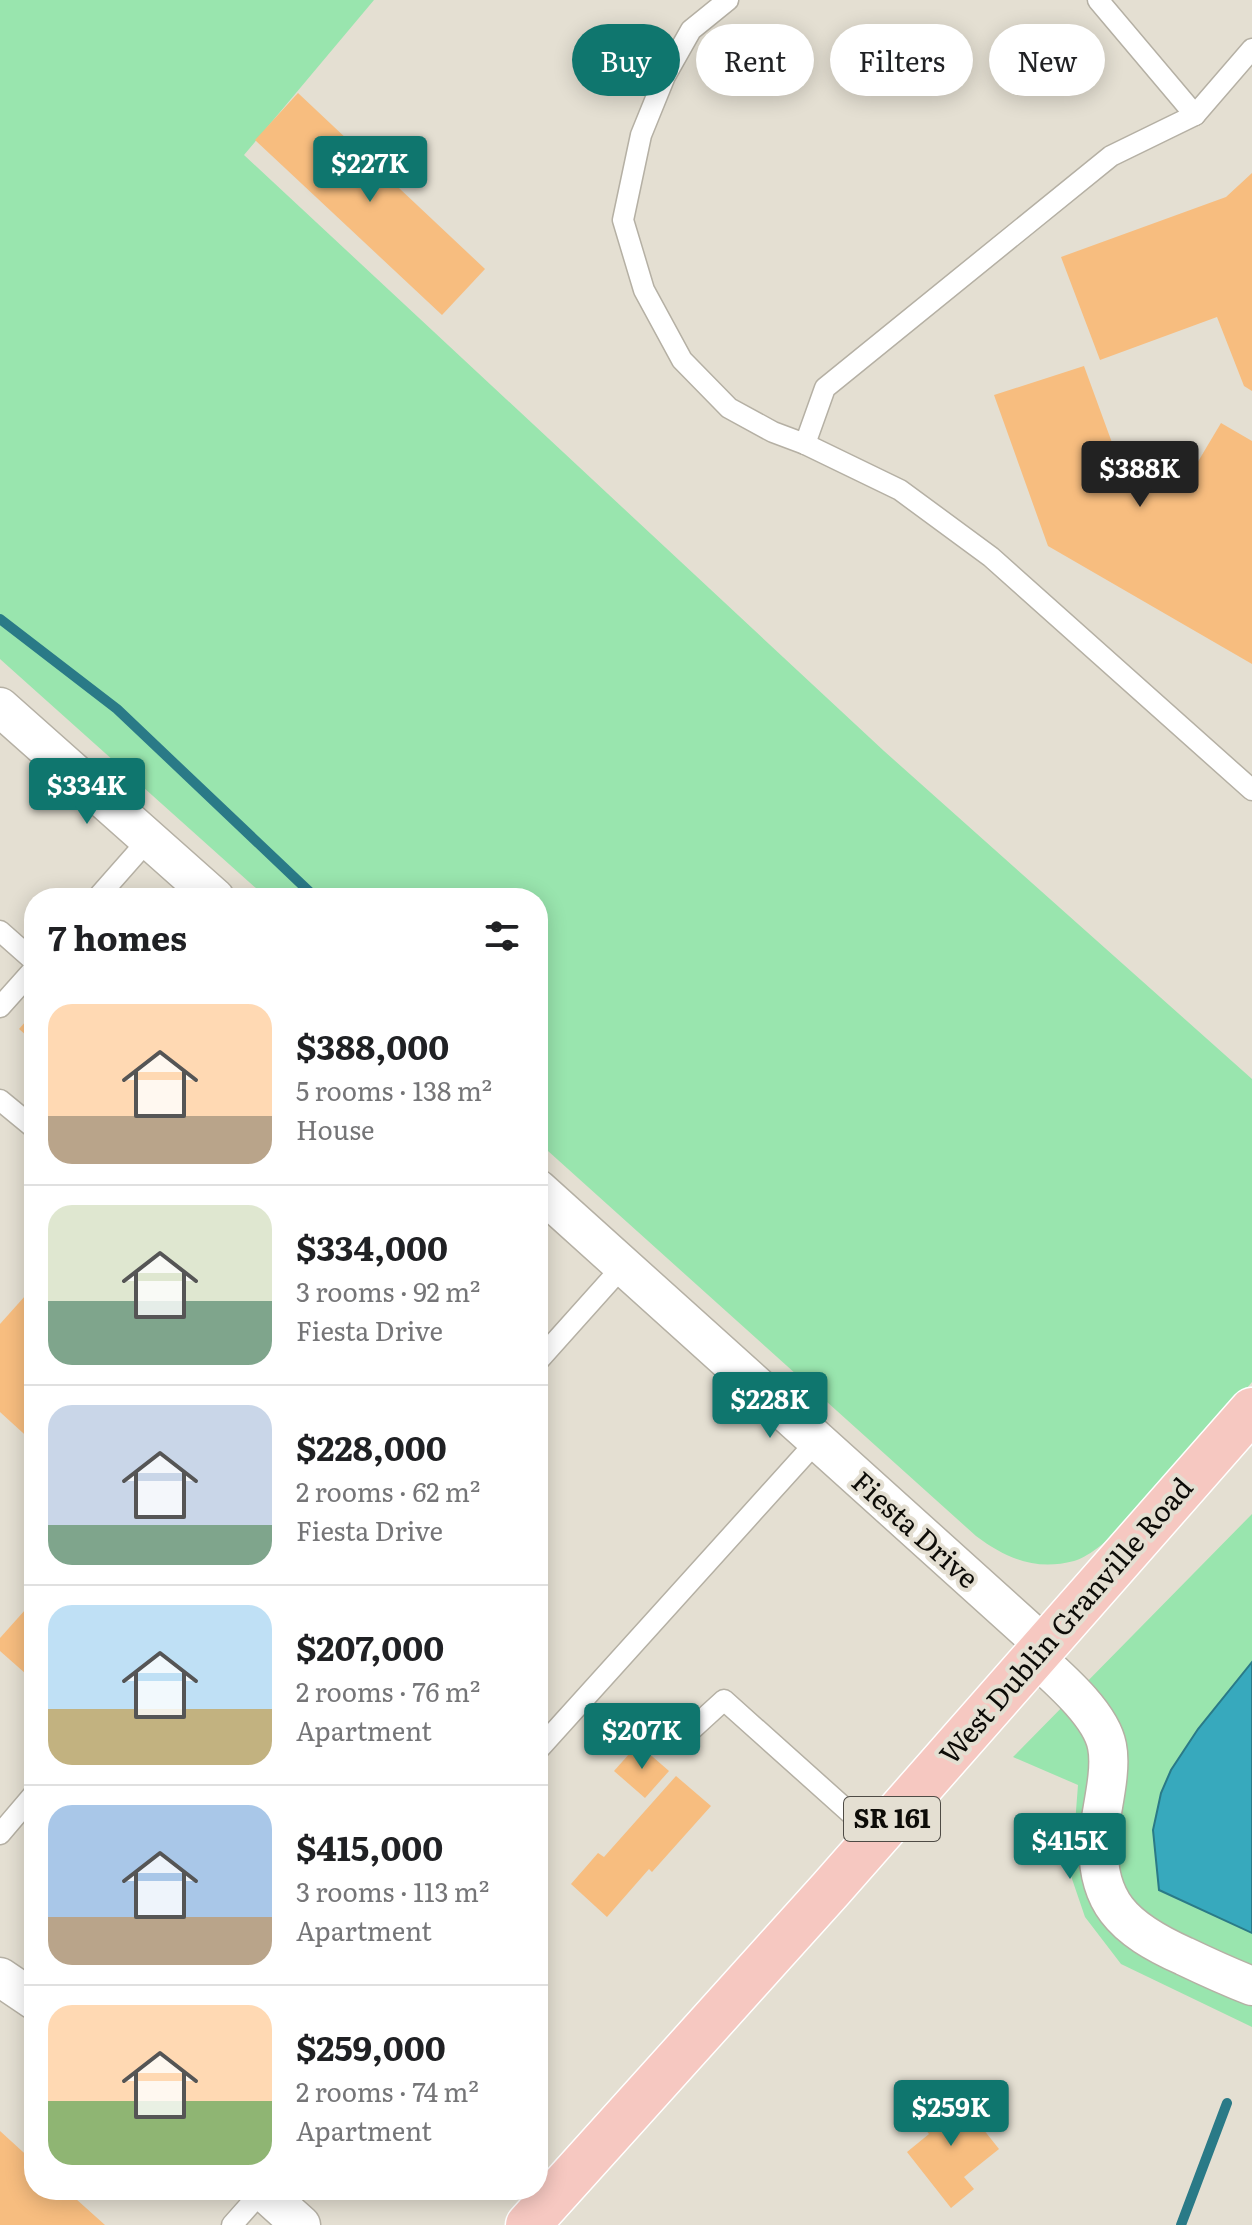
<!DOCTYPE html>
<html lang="en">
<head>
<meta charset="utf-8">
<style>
  body { margin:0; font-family:Literata,serif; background:#f6f6f6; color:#202124; height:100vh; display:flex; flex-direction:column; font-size:30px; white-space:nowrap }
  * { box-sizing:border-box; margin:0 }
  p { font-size:26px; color:#757577 }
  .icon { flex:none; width:44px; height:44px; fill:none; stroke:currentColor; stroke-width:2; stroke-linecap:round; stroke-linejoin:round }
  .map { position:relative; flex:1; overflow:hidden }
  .side { position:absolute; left:24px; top:888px; width:524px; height:1312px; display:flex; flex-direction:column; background:#fff; border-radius:32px; box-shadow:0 4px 20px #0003 }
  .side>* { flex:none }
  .banner { position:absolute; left:572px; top:24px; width:560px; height:72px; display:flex; gap:16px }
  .price { position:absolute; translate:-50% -68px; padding:0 18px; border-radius:8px; background:#0f766e; color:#fff; font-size:26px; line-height:52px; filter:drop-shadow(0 2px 4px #0008) }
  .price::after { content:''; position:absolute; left:50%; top:48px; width:24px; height:18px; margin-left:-12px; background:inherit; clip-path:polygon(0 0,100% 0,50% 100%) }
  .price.active { background:#222; color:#fff }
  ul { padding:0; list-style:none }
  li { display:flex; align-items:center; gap:24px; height:200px; padding:0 24px }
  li+li { border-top:2px solid #e0e0e0 }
  li span { display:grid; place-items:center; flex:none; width:224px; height:160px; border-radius:24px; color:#555 }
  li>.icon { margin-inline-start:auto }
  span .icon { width:96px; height:96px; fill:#fffc; stroke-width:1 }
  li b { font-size:34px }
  h2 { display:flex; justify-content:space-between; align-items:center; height:96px; padding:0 24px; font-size:34px }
  .tag { padding:0 28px; border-radius:36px; background:#fff; box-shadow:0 4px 20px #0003; font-size:28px; line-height:72px }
  .tag.active { background:#0f766e; color:#fff }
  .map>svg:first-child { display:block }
  .green { fill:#99e5ae }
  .water { fill:#37a9bd; stroke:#2a7a87; stroke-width:2 }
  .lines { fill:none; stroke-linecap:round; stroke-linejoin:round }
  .stream { stroke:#2a7a87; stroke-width:10 }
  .building { fill:#f7bd7f }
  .lane-casing { stroke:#b5b0a4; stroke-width:23 }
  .street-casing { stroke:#b5b0a4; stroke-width:41 }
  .primary-casing { stroke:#fff; stroke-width:47 }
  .lane { stroke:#fff; stroke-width:20 }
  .street { stroke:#fff; stroke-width:38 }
  .primary { stroke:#f6c8c1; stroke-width:44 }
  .labels { text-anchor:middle; stroke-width:8; stroke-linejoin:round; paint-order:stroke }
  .shield { fill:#e4dfd2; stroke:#4e4b45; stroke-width:2 }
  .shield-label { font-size:26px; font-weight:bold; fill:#0d0c08 }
  .street-label { font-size:28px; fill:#0d0c08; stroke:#e4dfd2 }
</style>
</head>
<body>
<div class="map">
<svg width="1252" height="2225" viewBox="0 0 1252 2225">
  <rect width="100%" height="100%" fill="#e4dfd2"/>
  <g class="green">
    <path d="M0,0H374L244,155L884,751L1252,1079V1382C1219,1420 1116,1550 1074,1561C1036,1571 1007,1559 976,1536L538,1142V898H267L0,659Z"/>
    <path d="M1252,1514V2027L1121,1964L1085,1917L1071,1876L1078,1785L1013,1757Z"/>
  </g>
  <path class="water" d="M1252,1662V1933L1159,1890L1153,1830L1161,1793L1171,1770L1198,1729Z"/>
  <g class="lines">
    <g class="stream">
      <path d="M0,619L117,709L316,898"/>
      <path d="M1181,2225L1227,2103"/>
    </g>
  </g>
  <g class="building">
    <path d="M298,93L485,269L442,315L255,140Z"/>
    <path d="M1252,173V391L1244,386L1217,317L1100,360L1061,257L1226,197Z"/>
    <path d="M1084,366L1126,481L1137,486L1156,451L1193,470L1221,423L1252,441V664L1048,546L994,395Z"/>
    <path d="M34,1012V1042L19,1029Z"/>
    <path d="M34,1286V1443L0,1412V1324Z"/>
    <path d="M34,1600V1681L0,1651V1638Z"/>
    <path d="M638,1744L669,1771L645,1798L614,1771Z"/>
    <path d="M676,1776L711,1806L652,1872L649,1869L607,1917L571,1884L598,1853L604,1857Z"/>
    <path d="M952,2090L999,2149L964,2177L974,2189L951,2208L907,2152L929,2134L916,2118Z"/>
    <path d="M0,2131L34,2162V2190H66L105,2225H0Z"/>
  </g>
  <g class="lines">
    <g class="lane-casing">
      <g id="lane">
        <path d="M728,0L691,30L665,76L641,135L623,220L644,290L682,360L729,408L773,432L805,444L900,490L991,557L1252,790"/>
        <path d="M1098,0L1195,115"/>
        <path d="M805,444L825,388L1111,156L1195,115L1252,49"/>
        <path d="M97,898L149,839"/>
        <path d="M0,931L34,961"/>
        <path d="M0,1007L34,969"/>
        <path d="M0,1100L34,1128"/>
        <path d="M538,1361L623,1266"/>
        <path d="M678,1742L724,1700L877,1837"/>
        <path d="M538,1750L817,1441"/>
        <path d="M0,1834L34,1794"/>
        <path d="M232,2225L263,2190"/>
      </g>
    </g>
    <g class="street-casing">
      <g id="street">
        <path d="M0,707L215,898"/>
        <path d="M538,1189L1044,1645"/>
        <path d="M1034,1656C1057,1677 1101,1714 1107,1746C1112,1770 1102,1807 1099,1831C1093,1902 1124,1929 1184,1956C1207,1967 1229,1977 1252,1986"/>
        <path d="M0,1977L34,2000"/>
        <path d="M262,2190L301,2225"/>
      </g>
    </g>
    <g class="primary-casing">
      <path id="primary" d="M528,2225L830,1890L1252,1410"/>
    </g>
    <use href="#lane" class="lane"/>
    <use href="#street" class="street"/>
    <use href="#primary" class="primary"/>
  </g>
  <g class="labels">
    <rect class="shield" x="844" y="1797" width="96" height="44" rx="6"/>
    <g class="shield-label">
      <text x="892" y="1828">SR 161</text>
    </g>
    <g class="street-label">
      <text transform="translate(915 1530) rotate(42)" y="10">Fiesta Drive</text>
      <text transform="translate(1066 1621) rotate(-49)" y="10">West Dublin Granville Road</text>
    </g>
  </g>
</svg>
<b class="price" style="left:370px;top:204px">$227K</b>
<b class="price active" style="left:1140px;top:509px">$388K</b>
<b class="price" style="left:87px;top:826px">$334K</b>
<b class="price" style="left:770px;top:1440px">$228K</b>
<b class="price" style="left:642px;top:1771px">$207K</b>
<b class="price" style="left:1070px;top:1881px">$415K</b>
<b class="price" style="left:951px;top:2148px">$259K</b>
<div class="banner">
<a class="tag active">Buy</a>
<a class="tag">Rent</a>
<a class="tag">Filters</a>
<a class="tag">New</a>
</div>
<section class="side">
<h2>7 homes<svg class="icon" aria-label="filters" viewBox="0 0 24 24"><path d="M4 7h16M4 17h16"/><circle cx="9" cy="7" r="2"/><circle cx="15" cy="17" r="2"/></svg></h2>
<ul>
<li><span style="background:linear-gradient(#ffd9b3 70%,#b9a48a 0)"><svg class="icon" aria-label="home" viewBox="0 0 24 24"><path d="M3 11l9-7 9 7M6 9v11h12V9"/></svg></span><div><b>$388,000</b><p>5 rooms · 138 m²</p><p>House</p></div></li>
<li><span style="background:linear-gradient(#dfe7d0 60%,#7fa58c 0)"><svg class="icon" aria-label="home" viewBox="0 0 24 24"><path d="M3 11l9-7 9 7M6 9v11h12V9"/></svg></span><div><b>$334,000</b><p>3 rooms · 92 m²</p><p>Fiesta Drive</p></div></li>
<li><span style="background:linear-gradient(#c9d6e8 75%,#7fa58c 0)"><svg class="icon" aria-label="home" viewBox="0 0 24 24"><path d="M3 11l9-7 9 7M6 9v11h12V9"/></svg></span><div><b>$228,000</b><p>2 rooms · 62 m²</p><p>Fiesta Drive</p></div></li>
<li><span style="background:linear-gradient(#bfe0f5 65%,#c2b280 0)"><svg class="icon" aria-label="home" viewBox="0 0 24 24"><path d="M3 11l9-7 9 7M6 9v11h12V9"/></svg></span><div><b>$207,000</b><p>2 rooms · 76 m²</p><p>Apartment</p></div></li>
<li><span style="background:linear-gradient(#a9c7e8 70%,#b9a48a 0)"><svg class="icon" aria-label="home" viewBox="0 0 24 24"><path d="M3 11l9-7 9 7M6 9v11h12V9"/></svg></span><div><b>$415,000</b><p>3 rooms · 113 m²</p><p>Apartment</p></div></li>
<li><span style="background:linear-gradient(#ffd9b3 60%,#8fb573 0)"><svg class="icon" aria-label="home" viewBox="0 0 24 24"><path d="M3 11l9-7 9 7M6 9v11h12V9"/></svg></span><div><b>$259,000</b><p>2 rooms · 74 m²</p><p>Apartment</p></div></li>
</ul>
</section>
</div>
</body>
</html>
